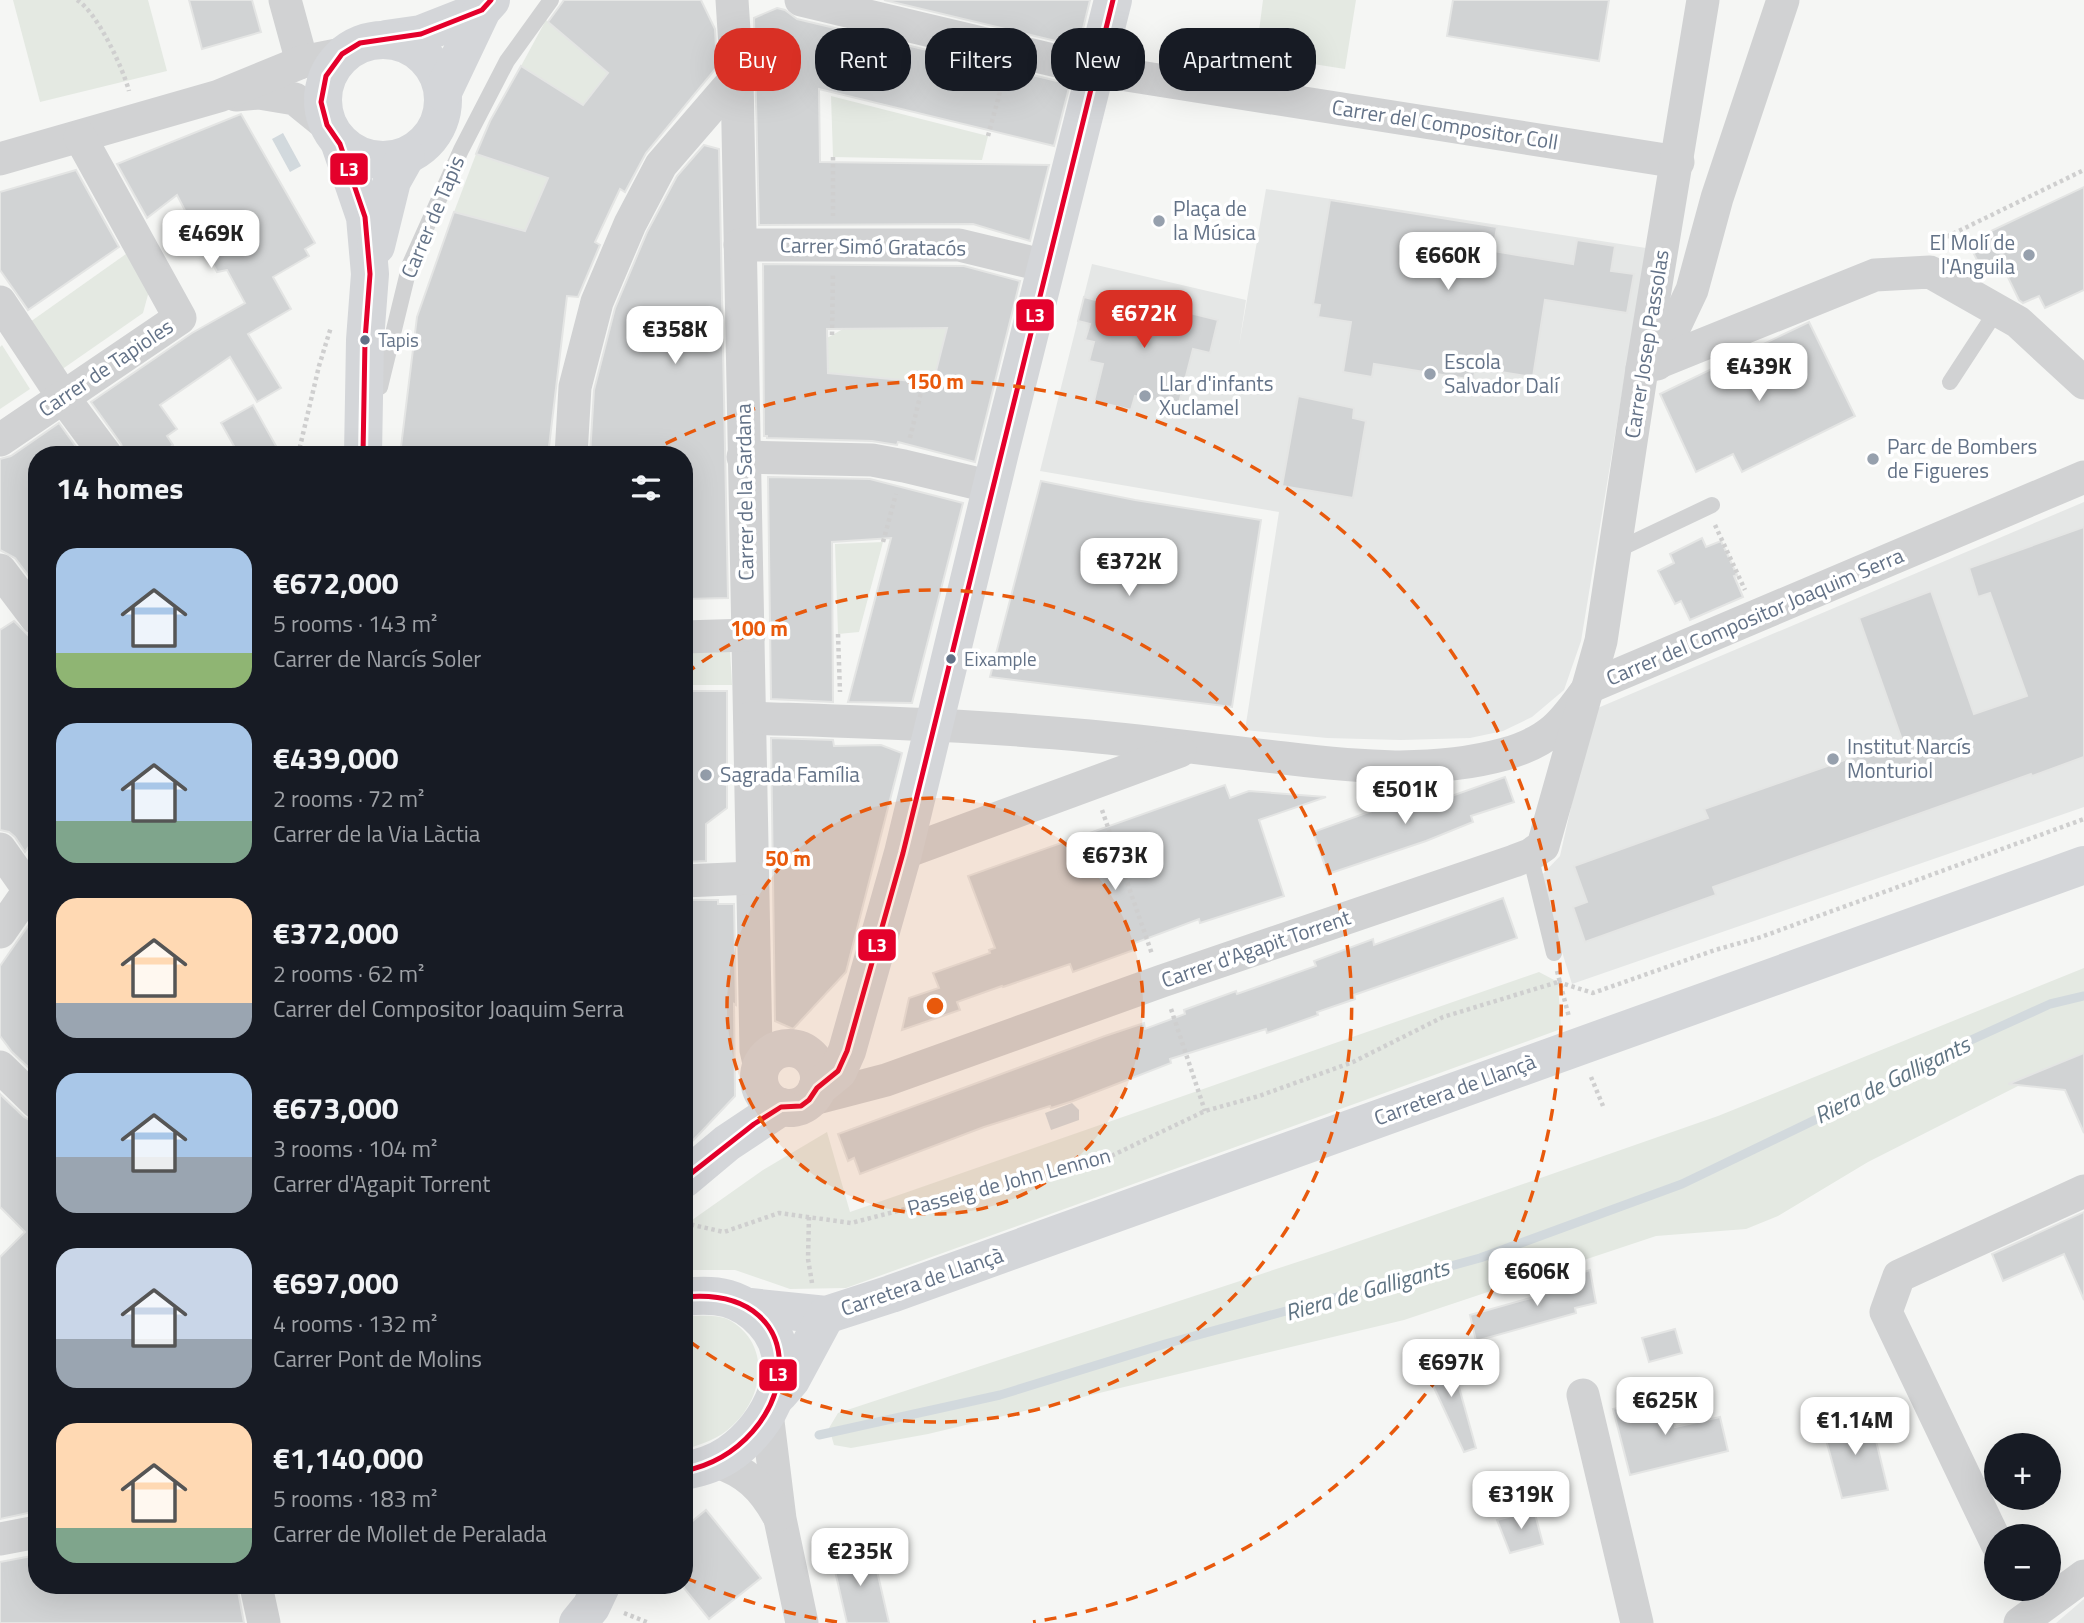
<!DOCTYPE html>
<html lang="en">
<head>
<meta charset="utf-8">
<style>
  body { margin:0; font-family:"Titillium Web",sans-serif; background:#242831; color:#f1f3f6; height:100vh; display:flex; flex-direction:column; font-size:26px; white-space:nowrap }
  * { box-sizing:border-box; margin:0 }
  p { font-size:23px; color:#9ea1a6 }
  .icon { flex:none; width:38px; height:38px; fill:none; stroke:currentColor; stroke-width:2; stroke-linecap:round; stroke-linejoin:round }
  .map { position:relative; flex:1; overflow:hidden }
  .sheet { position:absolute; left:28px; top:446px; width:665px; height:1148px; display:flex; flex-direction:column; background:#171b24; border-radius:28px; box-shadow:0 7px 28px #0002 }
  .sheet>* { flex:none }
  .guide { position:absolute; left:714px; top:28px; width:665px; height:63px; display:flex; gap:14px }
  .controls { position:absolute; left:1984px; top:1433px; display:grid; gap:14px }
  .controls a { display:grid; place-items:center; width:77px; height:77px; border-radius:50%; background:#171b24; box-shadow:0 7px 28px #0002; font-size:35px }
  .price { position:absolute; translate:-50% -60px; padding:0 16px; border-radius:14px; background:#fff; color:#222; font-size:23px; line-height:46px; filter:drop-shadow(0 2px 4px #0008) }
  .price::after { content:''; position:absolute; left:50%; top:42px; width:21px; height:16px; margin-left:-10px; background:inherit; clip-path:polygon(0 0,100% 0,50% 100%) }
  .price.current { background:#d93025; color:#fff }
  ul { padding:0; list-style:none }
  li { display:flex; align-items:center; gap:21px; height:175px; padding:0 28px }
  li span { display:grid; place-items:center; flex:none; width:196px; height:140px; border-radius:21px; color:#555 }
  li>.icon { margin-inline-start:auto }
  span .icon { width:84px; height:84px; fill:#fffc; stroke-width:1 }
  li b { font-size:30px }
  h2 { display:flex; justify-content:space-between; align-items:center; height:84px; padding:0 28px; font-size:30px }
  .pill { padding:0 24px; border-radius:28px; background:#171b24; box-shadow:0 7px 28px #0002; font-size:24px; line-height:63px }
  .pill.current { background:#d93025; color:#fff }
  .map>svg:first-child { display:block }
  .built { fill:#e5e7e6 }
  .green { fill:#e4e9e2 }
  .water { fill:#d2d9dd }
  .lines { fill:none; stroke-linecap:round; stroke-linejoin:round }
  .stream { stroke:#d2d9dd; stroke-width:9 }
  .building { fill:#d1d3d4; stroke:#e4e5e4; stroke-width:2; fill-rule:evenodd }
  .path { stroke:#cfcfcf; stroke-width:4.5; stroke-dasharray:3.5 3.5; stroke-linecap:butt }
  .lane { stroke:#d1d2d3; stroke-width:16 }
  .street { stroke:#d1d2d3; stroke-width:33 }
  .secondary { stroke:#d4d6d9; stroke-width:38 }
  .bus-1-casing { stroke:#fff; stroke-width:10 }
  .bus-1 { stroke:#e4002b; stroke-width:5 }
  .ring { fill:none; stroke:#e8590c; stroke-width:3.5; stroke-dasharray:12 9 }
  .poi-dot { fill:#96a0ad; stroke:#fff; stroke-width:2.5 }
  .bus-dot { fill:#637287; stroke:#fff; stroke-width:2.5 }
  .labels { text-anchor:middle; stroke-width:7; stroke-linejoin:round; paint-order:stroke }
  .bus-label { font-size:19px; fill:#637287; stroke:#fff; text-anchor:start }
  .street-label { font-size:21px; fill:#637287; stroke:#fff }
  .poi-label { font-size:21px; fill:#637287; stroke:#fff; text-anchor:start }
  .water-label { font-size:23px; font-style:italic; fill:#5f7483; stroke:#fff }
  .centre { fill:#e8590c; stroke:#fff; stroke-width:3.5 }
  .ring-label { font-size:21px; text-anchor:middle; font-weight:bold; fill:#e8590c; stroke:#fff; stroke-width:7; stroke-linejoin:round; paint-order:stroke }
  .line-badge { stroke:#fff; stroke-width:2.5 }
  .badge-label { font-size:19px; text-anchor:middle; font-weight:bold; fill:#fff }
</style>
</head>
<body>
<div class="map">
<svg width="2084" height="1623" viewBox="0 0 2084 1623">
  <rect width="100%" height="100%" fill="#f5f6f4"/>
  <g class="built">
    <path d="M1266,189L1646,248L1581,641L1564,690L1532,717L1503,731L1470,738L1401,740L1327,738L1245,730L1279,512L1040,471L1092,264L1246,300L1239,346Z"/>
    <path d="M2084,502V807L1572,984L1539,878L1560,856L1593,710Z"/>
    <path d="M2084,1599V1623H2056Z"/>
  </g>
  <g class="green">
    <path d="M13,0H148L167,71L40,102Z"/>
    <path d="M1263,0H1356L1345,69L1275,58L1278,42L1258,39Z"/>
    <path d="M546,20L608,73L583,105L521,66Z"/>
    <path d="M831,96L988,136L982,160L833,157Z"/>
    <path d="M476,154L548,178L525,231L454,212Z"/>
    <path d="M126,254L149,291L143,313L61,370L30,322Z"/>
    <path d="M947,328L932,387L915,381L827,373V338L843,329Z"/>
    <path d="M2,345L30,389L0,409V347Z"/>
    <path d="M883,542L859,632L838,634L835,544Z"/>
    <path d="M730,651L732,685H684V653Z"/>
    <path d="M2084,968V1055L2022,1084L1868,1162L1778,1216L1746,1229L1656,1236L1404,1320L928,1434L851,1448L834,1445L829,1428L838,1413L1328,1252L1718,1116Z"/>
    <path d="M1539,972L1558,982L1561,1029L846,1288L790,1289L735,1270H684L685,1225L763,1170L827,1132L850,1212Z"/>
    <path d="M689,1316C702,1316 720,1314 731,1321C772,1346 763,1398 732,1426C719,1439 701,1444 684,1450V1318Z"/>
  </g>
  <g class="water">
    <path d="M283,133L301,166L290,172L272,139Z"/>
    <path d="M1072,1103L1079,1110V1120L1051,1130L1045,1113Z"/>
  </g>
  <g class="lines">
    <path class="stream" d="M819,1435L1000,1395L1165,1344L1480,1258L1682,1184L1850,1103L1971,1040L2050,1004L2084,996"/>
  </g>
  <g class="building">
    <path d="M189,0H252L261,32L202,49Z"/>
    <path d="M564,0H701L715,29L717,67L646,153L625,192L620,189L595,242L600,245L578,297L567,296L548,455H400L417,317L454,212L525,231L548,178L476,154L490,121L521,66L583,105L608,73L548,22Z"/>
    <path d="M884,0H1090L1082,33L1076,38L1060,42Z"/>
    <path d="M1453,0H1609L1599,61L1447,36Z"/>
    <path d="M777,8L785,10L797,19L1070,84L1054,146L819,89L820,162L1049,165L1030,241L973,224L759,225L754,18Z"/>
    <path d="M241,114L315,243L305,249L309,256L273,277L291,309L248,334L281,388L257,402L230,357L160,405L177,429L167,436L173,445L161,455H125L121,444L91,402L192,333L245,303L227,270L217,272L177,195L147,218L117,164Z"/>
    <path d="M704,145L719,149L728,598L684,599V455H590L594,390L615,308L647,232L677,176Z"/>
    <path d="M76,170L119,247L28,310L0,270V192Z"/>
    <path d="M2084,187V290L2045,308L2039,296L2023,303L2019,300L2003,267L1985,276L1968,242Z"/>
    <path d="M1330,200L1497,227L1493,251L1573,264L1577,240L1615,246L1611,271L1634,274L1627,313L1545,300L1533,377L1475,368L1474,380L1374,364L1372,377L1343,372L1351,322L1318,317L1320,305L1313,304Z"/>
    <path d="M763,264L964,266L1020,281L975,462L898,442L897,445L872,441L767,438V436H764ZM947,328L933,383L828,373L827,329Z"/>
    <path d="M1084,297L1139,311L1142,301L1218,320L1210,353L1193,349L1178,407L1135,396L1131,410L1094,401L1103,364L1089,361L1094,342L1085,340L1090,324L1078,321Z"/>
    <path d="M1809,322L1855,416L1742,472L1733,454L1696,472L1660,394Z"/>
    <path d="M1298,396L1354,408L1353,418L1366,421L1353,498L1282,486Z"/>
    <path d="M253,405L281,455H239L221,423Z"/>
    <path d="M59,423L82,455H37V587L15,558L0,550V459L11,456Z"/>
    <path d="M768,477L870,479L963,503L912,703L848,702L891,538L832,542L833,702L771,699Z"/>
    <path d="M1041,481L1135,500L1261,520L1232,707L990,677Z"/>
    <path d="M2084,527V757L2032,776L2031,774L1713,887L1716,895L1585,942L1573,907L1587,902L1574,866L1708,818L1704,809L1902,740L1859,618L1931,591L1974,714L2027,696L1990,593L1978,597L1969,568Z"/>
    <path d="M1702,538L1706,547L1721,541L1737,575L1734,576L1743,597L1690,620L1681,601L1675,604L1658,571L1674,563L1670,554Z"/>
    <path d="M14,621L29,636L37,638V835L25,852L15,837L9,832L0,830V630Z"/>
    <path d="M684,691H727V808L706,824V861L684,862Z"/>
    <path d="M771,738L833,740L834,746L881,745L902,753L846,972L793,1029L775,1021Z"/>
    <path d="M1505,777L1514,802L1471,816L1473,822L1426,841L1328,874L1313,832L1383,807L1385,811L1412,801L1415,809Z"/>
    <path d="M1225,785L1230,798L1249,791L1326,797L1259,820L1284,896L1200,923L1199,919L1132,944L1134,950L1073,972L1070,964L1003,987L1002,986L957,1002L960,1010L902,1030L909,998L939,988L933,973L990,953L989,950L995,948L968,876Z"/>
    <path d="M1503,898L1517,938L1354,995L1355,999L1317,1012L1318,1015L1267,1033L1266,1029L1170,1059L1171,1063L1073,1101L1051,1108L1050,1106L984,1127L860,1174L854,1158L848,1161L838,1134L1105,1036L1144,1023L1145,1029L1185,1014L1184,1010L1236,991L1237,994L1316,966L1314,961L1373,939L1374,945Z"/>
    <path d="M684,900H718V904H734L736,1005L734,1004L735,1096L684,1150Z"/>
    <path d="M37,913V1057L29,1068L12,1052L0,1036V966Z"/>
    <path d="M2084,1053V1133L2065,1090L2008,1084Z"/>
    <path d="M0,1094L24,1117L37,1124V1511L0,1519V1257L25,1232L0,1207Z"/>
    <path d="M2084,1212V1300L2064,1254L2003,1281L1992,1254Z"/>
    <path d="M1590,1270L1596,1303L1575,1308L1576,1313L1476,1341L1470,1315L1552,1292L1549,1283Z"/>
    <path d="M1675,1329L1682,1353L1649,1362L1642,1338Z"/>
    <path d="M1450,1355L1476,1448L1464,1452L1423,1364Z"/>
    <path d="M1668,1397L1675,1427L1720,1417L1728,1451L1630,1475L1613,1409Z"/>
    <path d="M1870,1416L1888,1490L1842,1498L1822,1425Z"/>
    <path d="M706,1510L761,1578L709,1619L684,1588V1528Z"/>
    <path d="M1534,1510L1543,1544L1510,1553L1497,1520Z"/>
    <path d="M872,1549L889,1623H847L832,1558Z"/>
    <path d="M37,1555V1586H237L244,1623H0V1562Z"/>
  </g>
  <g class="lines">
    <g class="path">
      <path d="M77,0C97,12 123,68 129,91"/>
      <path d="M988,136L1004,77"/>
      <path d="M833,157V216"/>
      <path d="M1934,243L2084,170"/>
      <path d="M832,335L833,273"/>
      <path d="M910,438L923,384"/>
      <path d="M298,455L319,366L331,327"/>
      <path d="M1715,525L1745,590"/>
      <path d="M883,542L896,494"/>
      <path d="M838,634L840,692"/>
      <path d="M1102,810L1152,954"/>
      <path d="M1557,971L1569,1017"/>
      <path d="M1558,982L1593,993L1715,950L1761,937L2084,819"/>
      <path d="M1171,1009L1205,1111"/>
      <path d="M1591,1077L1603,1106"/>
      <path d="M809,1217L808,1259L812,1283"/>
      <path d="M684,1223L724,1232L779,1213L851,1223L1111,1156L1205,1111L1259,1096L1353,1062L1443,1017L1558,982"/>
      <path d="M624,1613L649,1623"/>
    </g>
    <g class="lane">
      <path d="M1950,382L1997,310"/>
      <path d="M380,387L410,264L461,150L507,61L551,0"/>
      <path d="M1615,551L1712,505"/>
      <path d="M1530,855L1554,953"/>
    </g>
    <g class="street">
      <path d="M285,0L302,62"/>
      <path d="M732,0L737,77L756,1050L760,1068"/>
      <path d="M801,0L1095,70L1678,162"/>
      <path d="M236,95L259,93L295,99L327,125"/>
      <path d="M0,159L219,96L302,62L342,54"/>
      <path d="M740,245H959L1046,266"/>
      <path d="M0,302L63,397L106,455"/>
      <path d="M1657,364L1692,290L1717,198L1783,0"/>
      <path d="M1642,369L1875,275L1930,272L2018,322L2084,383"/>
      <path d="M0,440L180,318L80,137"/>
      <path d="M571,455L575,387L597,302L630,224L661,165L737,77"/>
      <path d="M743,457L872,460L904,466L992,487"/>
      <path d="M0,570L37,619"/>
      <path d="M684,637L749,635"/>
      <path d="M751,718C864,722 976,725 1089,736C1154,742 1219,751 1284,758C1358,767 1432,774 1505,754C1550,741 1563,724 1589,687L2084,477"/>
      <path d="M0,849L29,890"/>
      <path d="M903,853L1180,751"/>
      <path d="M684,881L752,878"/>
      <path d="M0,932L37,879"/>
      <path d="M0,1067L37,1103"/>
      <path d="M809,1100L886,1080L1162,981L1514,861L1530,855L1543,846L1601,641L1642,369L1703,0"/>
      <path d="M1583,1395L1637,1623"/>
      <path d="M767,1413L780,1519L802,1623"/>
      <path d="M716,1462C746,1471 763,1488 778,1515"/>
      <path d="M0,1539L37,1532"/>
      <path d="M1997,1544L1886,1312L1899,1276L2084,1191"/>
      <path d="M256,1586L264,1623"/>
      <path d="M2020,1623L2084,1576"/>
    </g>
    <g class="secondary">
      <path d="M386,39L421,34L482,10"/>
      <circle cx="383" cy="100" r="60"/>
      <path d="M443,92L482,10L491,0"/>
      <path d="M340,144L365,217L370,274L365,340L363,455"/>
      <path d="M376,246L392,181L406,156"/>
      <circle cx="789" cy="1078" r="30"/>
      <path d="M817,1088L838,1071L847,1051L903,853L1000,452L1113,0"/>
      <path d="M684,1179L727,1143L781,1107"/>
      <path d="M684,1297C717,1293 740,1297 763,1321C803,1363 770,1426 729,1454C716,1463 700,1468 684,1471"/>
      <path d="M750,1307L826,1315L891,1294L2084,865"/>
      <path d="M779,1394L791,1380L826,1315"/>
      <path d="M578,1623L591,1607L601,1586"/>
    </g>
    <g class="bus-1-casing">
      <g id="bus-1">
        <path d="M363,455L365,340L370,274L365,217L340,144L327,125L321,102L326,76L342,54L360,43L421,34L482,10L491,0"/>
        <path d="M684,1179L754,1124L781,1107L801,1106L809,1100L817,1088L838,1071L847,1051L903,853L1113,0"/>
        <path d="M684,1297C822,1284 800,1447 684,1471"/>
      </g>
    </g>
    <use href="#bus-1" class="bus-1"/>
  </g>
  <circle cx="935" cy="1006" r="208" fill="#e8590c" fill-opacity=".12"/>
  <g class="ring">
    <circle cx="935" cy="1006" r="208"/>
    <path d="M685 674A416 416 0 1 1 685 1338"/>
    <path d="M837 1622A624 624 0 0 1 686 1578M647 453A624 624 0 1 1 1033 1622"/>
  </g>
  <g class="poi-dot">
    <circle cx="1159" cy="221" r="7"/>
    <circle cx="2029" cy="255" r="7"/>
    <circle cx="1430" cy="374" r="7"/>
    <circle cx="1145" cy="396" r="7"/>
    <circle cx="1873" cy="459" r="7"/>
    <circle cx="1833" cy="759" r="7"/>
    <circle cx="706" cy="775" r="7"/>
  </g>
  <g class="bus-dot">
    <circle cx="365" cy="340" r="6"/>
    <circle cx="951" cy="659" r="6"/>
  </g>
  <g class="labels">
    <g class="bus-label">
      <text x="378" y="347">Tapis</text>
      <text x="964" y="666">Eixample</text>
    </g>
    <g class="street-label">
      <text transform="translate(1445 125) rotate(9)" y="7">Carrer del Compositor Coll</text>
      <text transform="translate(433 217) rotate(-67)" y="7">Carrer de Tapis</text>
      <text transform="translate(873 247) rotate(1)" y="7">Carrer Simó Gratacós</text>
      <text transform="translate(1647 344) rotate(-81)" y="7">Carrer Josep Passolas</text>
      <text transform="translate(106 368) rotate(-34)" y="7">Carrer de Tapioles</text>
      <text transform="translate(745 492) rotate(-91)" y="7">Carrer de la Sardana</text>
      <text transform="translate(1755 617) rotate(-23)" y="7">Carrer del Compositor Joaquim Serra</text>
      <text transform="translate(1256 949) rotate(-19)" y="7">Carrer d'Agapit Torrent</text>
      <text transform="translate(1455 1090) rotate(-20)" y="7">Carretera de Llançà</text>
      <text transform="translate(1009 1182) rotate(-15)" y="7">Passeig de John Lennon</text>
      <text transform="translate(922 1282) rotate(-19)" y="7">Carretera de Llançà</text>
    </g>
    <g class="poi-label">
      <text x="1173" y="216">Plaça de<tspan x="1173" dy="24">la Música</tspan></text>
      <text x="2015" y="250" text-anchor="end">El Molí de<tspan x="2015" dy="24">l'Anguila</tspan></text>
      <text x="1444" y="369">Escola<tspan x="1444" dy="24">Salvador Dalí</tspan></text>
      <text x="1159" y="391">Llar d'infants<tspan x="1159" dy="24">Xuclamel</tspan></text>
      <text x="1887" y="454">Parc de Bombers<tspan x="1887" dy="24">de Figueres</tspan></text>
      <text x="1847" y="754">Institut Narcís<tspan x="1847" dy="24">Monturiol</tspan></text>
      <text x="720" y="782">Sagrada Família</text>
    </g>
    <g class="water-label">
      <text transform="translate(1892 1080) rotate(-26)" y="8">Riera de Galligants</text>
      <text transform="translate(1367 1290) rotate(-16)" y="8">Riera de Galligants</text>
    </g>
  </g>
  <circle cx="935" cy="1006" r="10" class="centre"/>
  <g class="ring-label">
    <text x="935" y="389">150 m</text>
    <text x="759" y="636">100 m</text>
    <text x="788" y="866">50 m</text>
  </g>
  <g class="line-badge">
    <rect x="329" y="152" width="40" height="34" rx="7" fill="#e4002b"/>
    <rect x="1015" y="298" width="40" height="34" rx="7" fill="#e4002b"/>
    <rect x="857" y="928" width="40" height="34" rx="7" fill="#e4002b"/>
    <rect x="758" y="1358" width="40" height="34" rx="7" fill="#e4002b"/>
  </g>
  <g class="badge-label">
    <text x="349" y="176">L3</text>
    <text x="1035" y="322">L3</text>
    <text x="877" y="952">L3</text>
    <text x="778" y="1381">L3</text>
  </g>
</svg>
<div class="controls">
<a>+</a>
<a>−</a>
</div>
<b class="price" style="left:211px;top:270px">€469K</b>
<b class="price" style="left:1448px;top:292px">€660K</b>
<b class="price current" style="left:1144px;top:350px">€672K</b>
<b class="price" style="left:675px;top:366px">€358K</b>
<b class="price" style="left:1759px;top:403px">€439K</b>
<b class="price" style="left:1129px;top:598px">€372K</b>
<b class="price" style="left:1405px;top:826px">€501K</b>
<b class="price" style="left:1115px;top:892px">€673K</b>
<b class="price" style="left:1537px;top:1308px">€606K</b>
<b class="price" style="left:1451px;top:1399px">€697K</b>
<b class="price" style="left:1665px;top:1437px">€625K</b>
<b class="price" style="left:1855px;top:1457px">€1.14M</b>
<b class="price" style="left:1521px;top:1531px">€319K</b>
<b class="price" style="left:860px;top:1588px">€235K</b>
<div class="guide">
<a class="pill current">Buy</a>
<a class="pill">Rent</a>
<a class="pill">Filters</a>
<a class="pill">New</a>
<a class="pill">Apartment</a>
</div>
<section class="sheet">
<h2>14 homes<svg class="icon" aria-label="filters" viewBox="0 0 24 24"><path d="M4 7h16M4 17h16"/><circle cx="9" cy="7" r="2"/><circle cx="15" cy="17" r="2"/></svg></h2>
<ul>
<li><span style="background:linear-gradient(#a9c7e8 75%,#8fb573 0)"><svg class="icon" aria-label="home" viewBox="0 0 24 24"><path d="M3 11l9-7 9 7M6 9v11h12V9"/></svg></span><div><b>€672,000</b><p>5 rooms · 143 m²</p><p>Carrer de Narcís Soler</p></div></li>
<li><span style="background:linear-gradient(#a9c7e8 70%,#7fa58c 0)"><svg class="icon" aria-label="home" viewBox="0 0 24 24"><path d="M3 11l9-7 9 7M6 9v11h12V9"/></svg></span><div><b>€439,000</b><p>2 rooms · 72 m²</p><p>Carrer de la Via Làctia</p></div></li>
<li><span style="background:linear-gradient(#ffd9b3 75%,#9aa5b1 0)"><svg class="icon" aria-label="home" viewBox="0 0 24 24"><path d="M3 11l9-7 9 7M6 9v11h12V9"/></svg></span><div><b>€372,000</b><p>2 rooms · 62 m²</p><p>Carrer del Compositor Joaquim Serra</p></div></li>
<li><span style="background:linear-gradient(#a9c7e8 60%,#9aa5b1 0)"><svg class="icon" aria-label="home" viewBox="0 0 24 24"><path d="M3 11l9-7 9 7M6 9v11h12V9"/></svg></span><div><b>€673,000</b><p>3 rooms · 104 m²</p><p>Carrer d'Agapit Torrent</p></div></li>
<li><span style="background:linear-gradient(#c9d6e8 65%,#9aa5b1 0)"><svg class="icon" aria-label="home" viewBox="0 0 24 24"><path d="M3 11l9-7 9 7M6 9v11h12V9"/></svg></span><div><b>€697,000</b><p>4 rooms · 132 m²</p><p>Carrer Pont de Molins</p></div></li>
<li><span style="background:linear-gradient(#ffd9b3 75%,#7fa58c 0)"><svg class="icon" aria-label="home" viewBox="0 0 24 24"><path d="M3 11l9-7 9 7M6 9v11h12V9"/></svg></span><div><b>€1,140,000</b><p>5 rooms · 183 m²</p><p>Carrer de Mollet de Peralada</p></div></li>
</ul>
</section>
</div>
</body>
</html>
